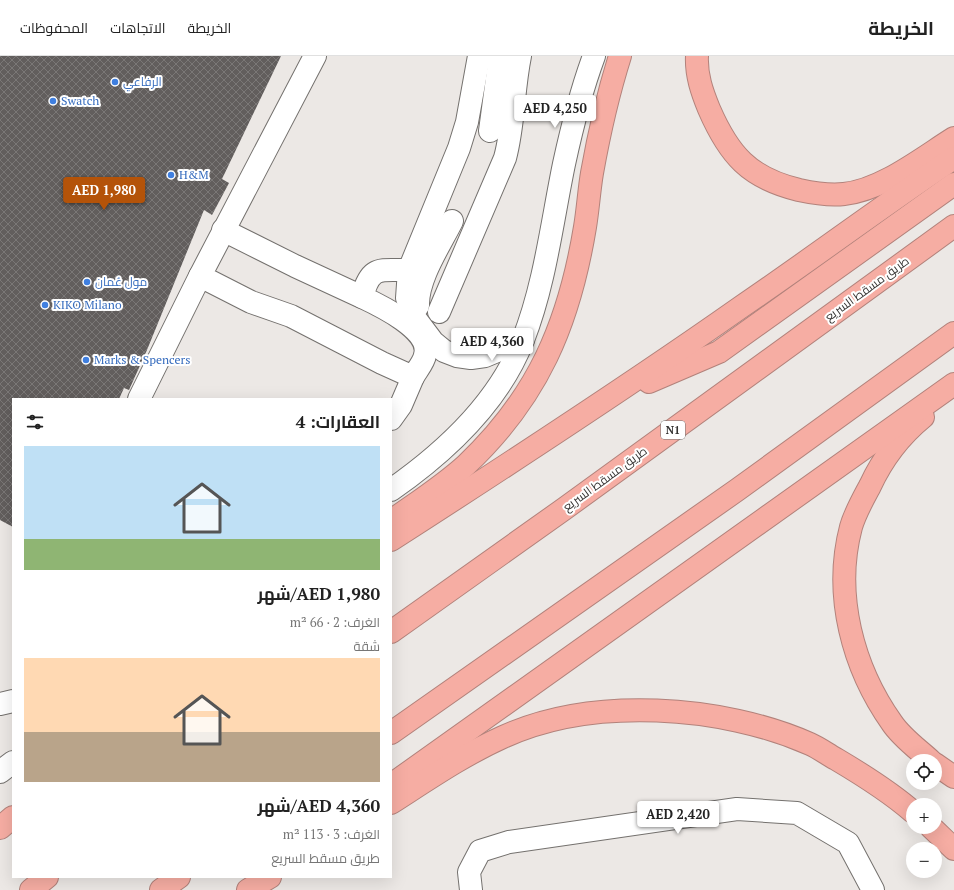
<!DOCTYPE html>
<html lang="ar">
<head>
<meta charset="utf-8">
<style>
  body { margin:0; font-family:"PT Serif",Cairo,serif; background:#f2f2f2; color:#222; direction:rtl; height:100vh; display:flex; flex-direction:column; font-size:15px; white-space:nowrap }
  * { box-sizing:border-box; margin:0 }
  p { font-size:13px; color:#767676 }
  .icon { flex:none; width:22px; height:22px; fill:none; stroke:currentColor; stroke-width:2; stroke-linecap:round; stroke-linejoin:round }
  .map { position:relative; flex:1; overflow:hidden; direction:ltr }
  .sheet { position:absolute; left:12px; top:342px; width:380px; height:480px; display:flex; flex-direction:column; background:#fff; border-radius:0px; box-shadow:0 4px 16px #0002; direction:rtl }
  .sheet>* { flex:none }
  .fabs { position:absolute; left:906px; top:698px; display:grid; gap:8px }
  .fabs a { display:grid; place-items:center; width:36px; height:36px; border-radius:50%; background:#fff; box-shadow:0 4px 16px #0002; font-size:20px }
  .price { position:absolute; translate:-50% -34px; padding:0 9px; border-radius:4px; background:#fff; color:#222; font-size:13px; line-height:26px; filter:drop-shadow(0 1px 2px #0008) }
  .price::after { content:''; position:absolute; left:50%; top:24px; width:12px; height:9px; margin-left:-6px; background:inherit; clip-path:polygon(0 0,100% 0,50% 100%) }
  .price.active { background:#b45309; color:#fff }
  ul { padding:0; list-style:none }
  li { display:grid; align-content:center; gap:8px; height:212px; padding:0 12px }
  li span { display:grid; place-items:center; height:124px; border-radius:0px; color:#555 }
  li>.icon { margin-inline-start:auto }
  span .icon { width:72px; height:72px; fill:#fffc; stroke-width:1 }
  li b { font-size:17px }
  h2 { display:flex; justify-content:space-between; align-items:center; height:48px; padding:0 12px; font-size:17px }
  header { display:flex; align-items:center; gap:24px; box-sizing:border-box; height:56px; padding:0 20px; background:#fff; border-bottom:1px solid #e0e0e0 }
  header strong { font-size:19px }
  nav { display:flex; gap:22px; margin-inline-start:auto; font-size:14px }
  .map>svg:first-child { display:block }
  .building { fill:url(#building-cross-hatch) }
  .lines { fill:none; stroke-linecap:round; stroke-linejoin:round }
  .minor-casing { stroke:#74716e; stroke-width:24 }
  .highway-casing { stroke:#b2827b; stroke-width:24 }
  .minor { stroke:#fff; stroke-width:22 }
  .highway { stroke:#f6ada3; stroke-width:22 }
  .shop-dot { fill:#3f7fe0; stroke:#fff; stroke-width:1.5 }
  .labels { text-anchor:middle; stroke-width:4; stroke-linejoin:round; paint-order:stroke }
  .shield { fill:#fff; stroke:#71706f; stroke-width:1 }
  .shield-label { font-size:11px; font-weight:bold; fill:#343231 }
  .shop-label { font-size:12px; fill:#366cbe; stroke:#fff; text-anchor:start }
  .street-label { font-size:12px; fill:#343231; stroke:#fff }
</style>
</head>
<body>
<header>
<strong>الخريطة</strong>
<nav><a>الخريطة</a><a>الاتجاهات</a><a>المحفوظات</a></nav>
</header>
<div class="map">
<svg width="954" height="834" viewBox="0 0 954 834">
  <defs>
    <pattern id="building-cross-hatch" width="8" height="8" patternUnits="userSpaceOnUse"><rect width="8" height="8" fill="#625e5d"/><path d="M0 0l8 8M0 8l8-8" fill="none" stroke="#7a7776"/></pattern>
  </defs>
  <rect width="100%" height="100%" fill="#ece8e5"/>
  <path class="building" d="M0,0H281L222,123L229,127L212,159L204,154L147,294L129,334L124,332L119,343H13V471L0,464Z"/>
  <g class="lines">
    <g class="minor-casing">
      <g id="minor">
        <path d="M315,0L200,220L251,246L291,260L382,307L413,321C417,314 424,306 425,299C432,274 379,249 362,241C371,208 380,215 409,214"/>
        <path d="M479,0L467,66L459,92L409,214L407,242L415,262L433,286L444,295L457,300L471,302L485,300L523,284"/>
        <path d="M490,75L500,0"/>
        <path d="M223,174L295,210L362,241"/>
        <path d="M418,250C417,223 440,189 452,165"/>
        <path d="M439,256L505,102C514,69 513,34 520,0"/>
        <path d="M139,343L200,220"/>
        <path d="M391,363L401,349L413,321"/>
        <path d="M391,434C444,397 499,346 523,284C545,228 552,166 564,108C572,71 581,35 594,0"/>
        <path d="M0,648L13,645"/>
        <path d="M0,716L13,706"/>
        <path d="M471,834L469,816L480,795L509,786L737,753L797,757L848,787L873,834"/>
      </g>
    </g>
    <g class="highway-casing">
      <g id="highway">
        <path d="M697,0C696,19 702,36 709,53C729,99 749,122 799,134C813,137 829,140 844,138C882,134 922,102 954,82"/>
        <path d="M649,326L719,296L954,128"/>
        <path d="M923,361C901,379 882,404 870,430C863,443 855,457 851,471C833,539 853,612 892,667C902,682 918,693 931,705"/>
        <path d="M391,465C416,447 443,430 466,409C538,341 569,268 585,171C588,153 589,135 592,117C599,78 608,38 620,0"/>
        <path d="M391,484C509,408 626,332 741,251C813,202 882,150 954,102"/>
        <path d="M391,576L564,453L954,170"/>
        <path d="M391,677L737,434L954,277"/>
        <path d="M935,708L954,721"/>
        <path d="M391,729L954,328"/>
        <path d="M391,747C427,724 463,699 503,681C592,640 722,649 810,688C819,692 827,698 836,703C863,719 889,735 913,756"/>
        <path d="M931,771L954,793"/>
        <path d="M0,772L13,761"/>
        <path d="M31,834L47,821"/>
        <path d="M161,834L179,821"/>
        <path d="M248,834L270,821"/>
      </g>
    </g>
    <use href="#minor" class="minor"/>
    <use href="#highway" class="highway"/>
  </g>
  <g class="shop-dot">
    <circle cx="115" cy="26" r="4"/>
    <circle cx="53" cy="45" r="4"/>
    <circle cx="171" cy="119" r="4"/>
    <circle cx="87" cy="226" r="4"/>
    <circle cx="45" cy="249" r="4"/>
    <circle cx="86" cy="304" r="4"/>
  </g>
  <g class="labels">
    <rect class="shield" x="661" y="365" width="24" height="18" rx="3"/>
    <g class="shield-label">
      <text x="673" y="378">N1</text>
    </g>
    <g class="shop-label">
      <text x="123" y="30">الرفاعي</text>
      <text x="61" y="49">Swatch</text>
      <text x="179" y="123">H&amp;M</text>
      <text x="95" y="230">مول عُمان</text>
      <text x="53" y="253">KIKO Milano</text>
      <text x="94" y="308">Marks &amp; Spencers</text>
    </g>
    <g class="street-label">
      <text transform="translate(867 233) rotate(-36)" y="4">طريق مسقط السريع</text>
      <text transform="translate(605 423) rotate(-36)" y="4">طريق مسقط السريع</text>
    </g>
  </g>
</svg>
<div class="fabs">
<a><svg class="icon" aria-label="locate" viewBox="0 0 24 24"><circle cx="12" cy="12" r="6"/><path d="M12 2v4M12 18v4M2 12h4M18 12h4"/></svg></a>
<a>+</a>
<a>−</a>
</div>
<b class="price" style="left:555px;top:73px">AED 4,250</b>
<b class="price active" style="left:104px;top:155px">AED 1,980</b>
<b class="price" style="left:492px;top:306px">AED 4,360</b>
<b class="price" style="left:678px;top:779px">AED 2,420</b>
<section class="sheet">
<h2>العقارات: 4<svg class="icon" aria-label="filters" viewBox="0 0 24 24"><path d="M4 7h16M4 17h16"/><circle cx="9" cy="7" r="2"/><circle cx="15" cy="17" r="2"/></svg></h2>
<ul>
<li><span style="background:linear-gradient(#bfe0f5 75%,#8fb573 0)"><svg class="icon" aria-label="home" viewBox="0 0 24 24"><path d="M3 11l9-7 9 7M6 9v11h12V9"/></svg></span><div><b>AED 1,980/شهر</b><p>الغرف: 2 · 66 m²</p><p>شقة</p></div></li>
<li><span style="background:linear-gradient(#ffd9b3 60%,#b9a48a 0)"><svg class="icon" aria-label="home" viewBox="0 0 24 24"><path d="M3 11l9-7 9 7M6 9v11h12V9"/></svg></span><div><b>AED 4,360/شهر</b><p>الغرف: 3 · 113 m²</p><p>طريق مسقط السريع</p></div></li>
</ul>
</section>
</div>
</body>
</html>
